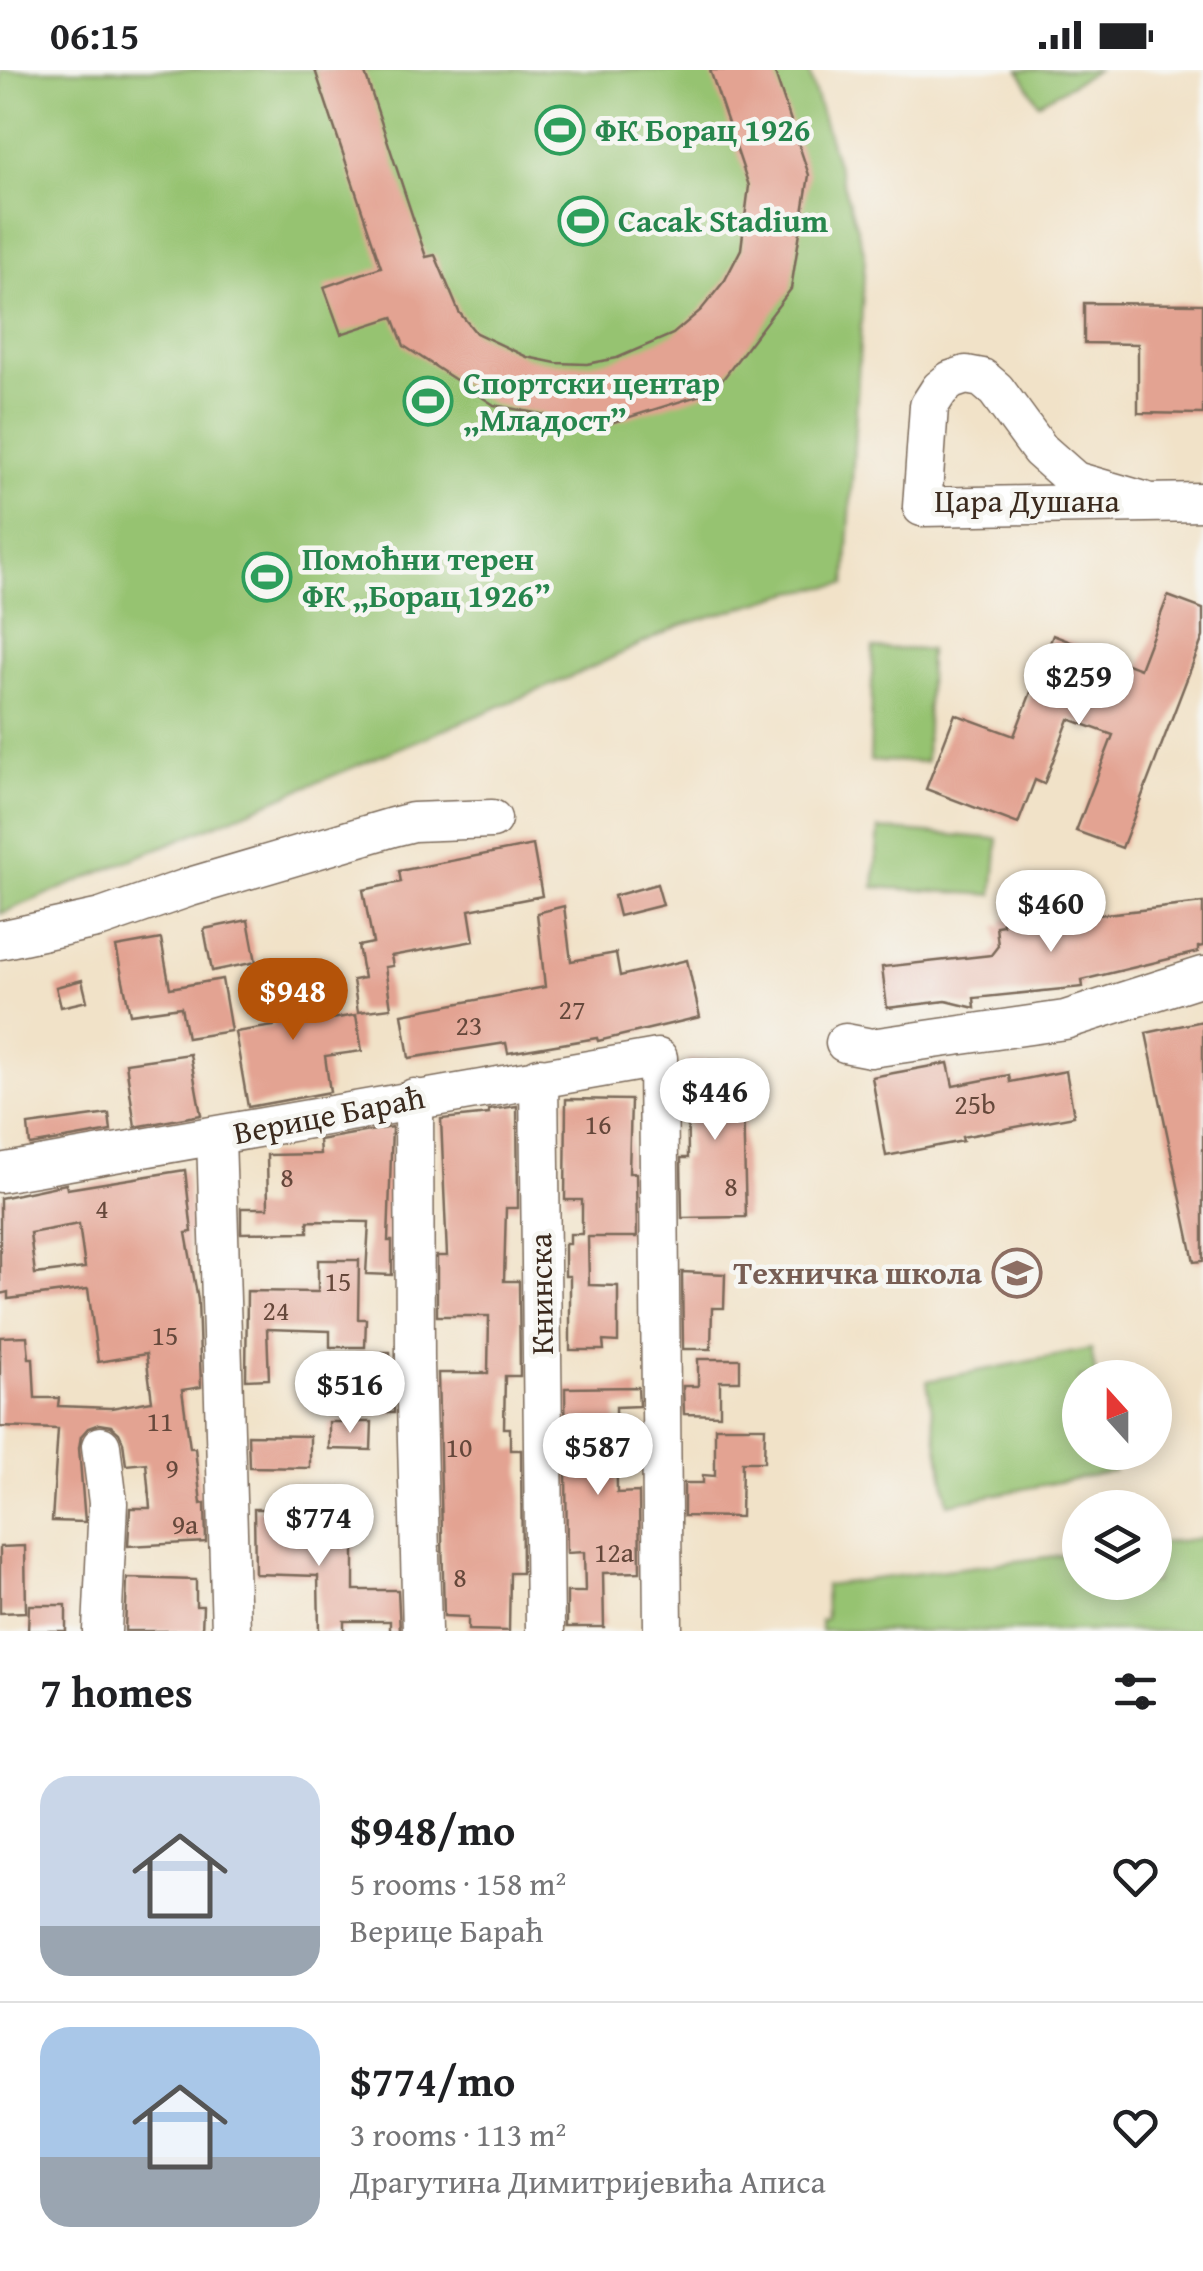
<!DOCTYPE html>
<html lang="en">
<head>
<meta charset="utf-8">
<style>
  body { margin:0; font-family:"Gentium Book Plus",serif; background:#f6f6f6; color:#202124; height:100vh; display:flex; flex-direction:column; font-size:38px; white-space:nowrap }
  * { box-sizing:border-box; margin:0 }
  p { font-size:32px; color:#757577 }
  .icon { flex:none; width:55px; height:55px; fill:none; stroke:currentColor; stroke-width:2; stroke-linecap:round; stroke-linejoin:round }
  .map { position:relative; height:1561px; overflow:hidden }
  .side { display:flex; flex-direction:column; background:#fff; flex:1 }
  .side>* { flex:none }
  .needle { width:65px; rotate:339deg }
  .fabs { position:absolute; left:1062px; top:1290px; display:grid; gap:20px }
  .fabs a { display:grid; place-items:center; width:110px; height:110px; border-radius:50%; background:#fff; box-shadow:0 5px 25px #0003; font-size:50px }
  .price { position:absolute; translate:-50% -85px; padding:0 22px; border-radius:35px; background:#fff; color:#222; font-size:32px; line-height:65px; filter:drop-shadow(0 2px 5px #0008) }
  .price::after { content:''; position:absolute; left:50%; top:60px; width:30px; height:22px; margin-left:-15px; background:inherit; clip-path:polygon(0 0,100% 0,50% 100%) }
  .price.on { background:#b45309; color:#fff }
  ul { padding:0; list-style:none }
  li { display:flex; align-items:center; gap:30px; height:250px; padding:0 40px }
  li+li { border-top:2px solid #e0e0e0 }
  li span { display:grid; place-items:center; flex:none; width:280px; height:200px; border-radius:30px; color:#555 }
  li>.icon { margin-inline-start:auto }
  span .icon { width:120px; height:120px; fill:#fffc; stroke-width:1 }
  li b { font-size:42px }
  h2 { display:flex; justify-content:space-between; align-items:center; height:120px; padding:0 40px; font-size:42px }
  .status { display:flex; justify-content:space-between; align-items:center; height:70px; padding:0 50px; background:#fff; direction:ltr }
  .status svg { height:28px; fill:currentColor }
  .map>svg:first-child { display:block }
  .green { fill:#96c371; stroke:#687648; stroke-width:2.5 }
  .building { fill:#e3a392; fill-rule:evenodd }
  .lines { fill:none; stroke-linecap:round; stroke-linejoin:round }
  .minor-casing { stroke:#7b6a5a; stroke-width:41 }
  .minor { stroke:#fff; stroke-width:38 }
  .labels { text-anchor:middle; stroke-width:9; stroke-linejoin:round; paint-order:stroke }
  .number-label { font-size:28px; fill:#65483b }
  .leisure-label { font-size:32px; font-weight:bold; fill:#27864d; stroke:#f6f6f2; text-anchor:start }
  .street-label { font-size:32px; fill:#3b2a1e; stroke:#f6f6f2 }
  .education-label { font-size:32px; font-weight:bold; fill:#785e54; stroke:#f6f6f2; text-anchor:end }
</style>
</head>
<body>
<div class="status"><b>06:15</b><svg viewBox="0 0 49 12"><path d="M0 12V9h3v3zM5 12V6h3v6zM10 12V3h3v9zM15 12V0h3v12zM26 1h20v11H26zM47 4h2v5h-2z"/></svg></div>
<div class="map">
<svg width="1203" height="1561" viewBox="0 0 1203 1561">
  <rect width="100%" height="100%" fill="#f6f6f2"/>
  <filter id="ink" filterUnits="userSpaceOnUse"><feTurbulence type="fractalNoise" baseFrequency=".01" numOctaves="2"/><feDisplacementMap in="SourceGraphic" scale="20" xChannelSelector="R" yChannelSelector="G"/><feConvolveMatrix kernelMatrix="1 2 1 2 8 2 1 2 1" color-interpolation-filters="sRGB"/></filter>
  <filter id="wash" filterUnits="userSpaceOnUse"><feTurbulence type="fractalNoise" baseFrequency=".0048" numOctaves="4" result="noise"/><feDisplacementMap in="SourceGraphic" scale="40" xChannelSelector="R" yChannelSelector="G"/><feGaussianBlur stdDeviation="2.25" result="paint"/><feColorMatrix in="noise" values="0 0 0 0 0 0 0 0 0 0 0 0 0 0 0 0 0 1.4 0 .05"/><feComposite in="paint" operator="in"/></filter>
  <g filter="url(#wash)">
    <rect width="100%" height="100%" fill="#f1e2c8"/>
    <g class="green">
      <path d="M0,0H808L865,185L846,514L793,522L679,556L580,603L0,844Z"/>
      <path d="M1019,0H1097L1038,33Z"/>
      <path d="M873,578L929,580L926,692L870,691Z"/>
      <path d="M879,759L998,769L993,825L874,817Z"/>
      <path d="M1091,1279L1096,1307L1080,1308V1382L1111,1383L1114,1401L948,1434L927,1311Z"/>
      <path d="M1203,1468V1561H821V1550L826,1549L825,1515L1080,1483V1512H1155V1474Z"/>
    </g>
    <g id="blocks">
      <g class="building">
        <path d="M315,0H364L426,187L435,185L459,242L476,263L527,287L556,293L587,294L617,288L673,264L701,240L725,210L741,179L749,116L710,0H774L809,105L791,219L714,321L601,356L494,335L404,276L393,247L341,264L324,217L381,197Z"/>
        <path d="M1084,233L1203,234V344L1138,343V274L1084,273Z"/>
        <path d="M1168,526L1203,539V567L1122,778L1076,761L1113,665L1069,649L1044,714L1035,710L1018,754L926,719L955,644L1014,666L1053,565L1140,599Z"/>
        <path d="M533,775L542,826L469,840L474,871L391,886L393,896L385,897L391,938L358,942L353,910L364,908L358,876L373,873L363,820L401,812L399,801Z"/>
        <path d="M657,814L663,835L619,846L614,826Z"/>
        <path d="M1203,833V876L1198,877V882L1082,910L1083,917L974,928L975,938L946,931L887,938L882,897L991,885L998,876L996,856L1003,855L1002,850L1061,842V849Z"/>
        <path d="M564,836L571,891L616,883L620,906L687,890L700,947L598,971L597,968L508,983L506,973L409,988L402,944L545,917L537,843Z"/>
        <path d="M248,850L256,892L212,901L204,859Z"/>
        <path d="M161,869L170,918L222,909L231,961L187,968L181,937L130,944L116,877Z"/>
        <path d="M312,896L319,951L356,945L362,981L325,986L330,1022L248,1037L235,962L274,956L267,901Z"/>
        <path d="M82,910L87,931L61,937L56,917Z"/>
        <path d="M1203,951V1191L1194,1192L1146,963Z"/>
        <path d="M190,984L201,1045L135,1057L126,993Z"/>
        <path d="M687,990H720V1004L749,1003V1038H743L746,1147L682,1148L681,1088H688Z"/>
        <path d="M948,993L953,1016L1009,1005L1010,1012L1066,1001L1074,1046L962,1067L963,1071L886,1086L872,1007Z"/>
        <path d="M566,1029L631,1030L629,1103H636L637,1167H588L589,1215L618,1216V1272L603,1271L604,1280H570V1206H565V1174H570V1164H582V1130H565Z"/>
        <path d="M517,1036L518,1138H506L504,1211H519L520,1306H505L504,1358H510V1380H521L522,1503H510L509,1561L468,1560V1547L444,1546L438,1303H488L489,1246H437V1186H447L441,1049L489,1044V1040Z"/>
        <path d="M109,1044L111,1061L30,1075L28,1055Z"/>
        <path d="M392,1057L388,1171H392V1205L366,1204L369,1152L308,1151V1162L241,1163V1138H268L267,1085L320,1084L319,1070Z"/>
        <path d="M185,1100L192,1162L186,1163L198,1230L201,1317L182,1320L190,1378H195L201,1434L205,1433L206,1472L128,1476L130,1438H150L146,1393L126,1395L123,1372L119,1363L111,1356L99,1354L88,1358L81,1366L79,1378L85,1452L52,1451L58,1359L0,1357V1267L27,1266L29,1288H33L35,1328H59L58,1336L111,1338L152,1331L146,1284L98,1292L88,1219L8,1229V1222L0,1224V1128L66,1114L67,1119ZM79,1154L85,1198L35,1204L30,1163Z"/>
        <path d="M318,1190H359L358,1249H366L365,1277H330V1261L267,1259L269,1309L246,1310L247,1221L318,1222Z"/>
        <path d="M682,1202L725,1204L724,1238H712L711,1279H683Z"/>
        <path d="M358,1282H390L394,1343H359Z"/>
        <path d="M698,1289H740V1311H720V1345L684,1344L683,1316H698Z"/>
        <path d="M638,1317L639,1336L616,1337L617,1423L639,1422L640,1502L603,1503L604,1557H567V1522H585L584,1482L567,1483L565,1318Z"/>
        <path d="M329,1352H372L371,1380L329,1379Z"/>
        <path d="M715,1357H765L764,1392H742L741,1447L684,1446V1413H703V1405L715,1406Z"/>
        <path d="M248,1365L310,1366V1398L249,1397Z"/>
        <path d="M254,1439H314L313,1473H354V1520H398L400,1561H390V1551H344V1561H319L318,1506L255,1504Z"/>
        <path d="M25,1476L26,1542L0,1543V1477Z"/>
        <path d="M127,1508L196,1510V1536H203L202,1561H125Z"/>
        <path d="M29,1535H66V1561H28Z"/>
      </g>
    </g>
  </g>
  <g filter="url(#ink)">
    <use href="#blocks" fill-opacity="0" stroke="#7b6a5a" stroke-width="2.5"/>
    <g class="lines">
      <g class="minor-casing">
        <g id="minor">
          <path d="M1144,431L1075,411L1040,380L996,320L982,308L966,305L951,310L940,319L929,336L922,437L1203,432"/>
          <path d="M0,870L101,848L190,817L393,757L413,752L492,749"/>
          <path d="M845,973L871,978L1065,950L1203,906"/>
          <path d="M539,1007L545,1561"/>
          <path d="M414,1028L415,1294L422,1561"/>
          <path d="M216,1066L231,1561"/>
          <path d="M0,1103L658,988L663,1561"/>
          <path d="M101,1376L108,1433L102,1561"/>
        </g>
      </g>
      <use href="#minor" class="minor"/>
    </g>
  </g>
  <defs>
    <g id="stadium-ring" transform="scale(2.5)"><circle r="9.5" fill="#f6f6f2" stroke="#2e9e5b" stroke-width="1.5"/><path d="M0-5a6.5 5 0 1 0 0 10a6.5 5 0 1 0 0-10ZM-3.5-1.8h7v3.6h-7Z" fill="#2e9e5b"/></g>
    <g id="school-ring" transform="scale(2.5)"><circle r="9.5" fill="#f6f6f2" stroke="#8d6e63" stroke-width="1.5"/><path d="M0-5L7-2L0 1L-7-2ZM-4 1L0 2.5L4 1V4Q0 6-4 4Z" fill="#8d6e63"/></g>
  </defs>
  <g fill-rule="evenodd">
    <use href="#stadium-ring" x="560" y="60"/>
    <use href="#stadium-ring" x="583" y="151"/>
    <use href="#stadium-ring" x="428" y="331"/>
    <use href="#stadium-ring" x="267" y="507"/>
    <use href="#school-ring" x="1017" y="1203"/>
  </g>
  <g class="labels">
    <g class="number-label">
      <text x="572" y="949">27</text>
      <text x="469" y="965">23</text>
      <text x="975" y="1044">25b</text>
      <text x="598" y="1064">16</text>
      <text x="287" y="1117">8</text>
      <text x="731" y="1126">8</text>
      <text x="102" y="1148">4</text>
      <text x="338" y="1221">15</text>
      <text x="276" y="1250">24</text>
      <text x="165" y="1275">15</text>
      <text x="160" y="1361">11</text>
      <text x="459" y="1387">10</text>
      <text x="172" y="1408">9</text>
      <text x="185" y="1464">9a</text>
      <text x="614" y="1492">12a</text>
      <text x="460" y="1517">8</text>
    </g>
    <g class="leisure-label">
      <text x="595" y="71">ФК Борац 1926</text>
      <text x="618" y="162">Cacak Stadium</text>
      <text x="463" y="324">Спортски центар<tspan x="463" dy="37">„Младост”</tspan></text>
      <text x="302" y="500">Помоћни терен<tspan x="302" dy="37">ФК „Борац 1926”</tspan></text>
    </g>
    <g class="street-label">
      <text x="1027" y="442">Цара Душана</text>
      <text transform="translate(329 1045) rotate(-11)" y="11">Верице Бараћ</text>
      <text transform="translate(541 1224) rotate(-91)" y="11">Книнска</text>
    </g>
    <g class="education-label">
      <text x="982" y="1214">Техничка школа</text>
    </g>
  </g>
</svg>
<div class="fabs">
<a><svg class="needle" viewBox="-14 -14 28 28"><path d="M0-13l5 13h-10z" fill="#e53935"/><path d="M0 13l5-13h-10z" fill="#757577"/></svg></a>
<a><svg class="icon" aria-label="layers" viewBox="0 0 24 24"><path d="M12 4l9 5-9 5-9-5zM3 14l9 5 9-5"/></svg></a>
</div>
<b class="price" style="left:1079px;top:658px">$259</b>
<b class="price" style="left:1051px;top:885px">$460</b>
<b class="price on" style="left:293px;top:973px">$948</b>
<b class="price" style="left:715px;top:1073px">$446</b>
<b class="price" style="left:350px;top:1366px">$516</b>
<b class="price" style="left:598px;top:1428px">$587</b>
<b class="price" style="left:319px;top:1499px">$774</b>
</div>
<section class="side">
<h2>7 homes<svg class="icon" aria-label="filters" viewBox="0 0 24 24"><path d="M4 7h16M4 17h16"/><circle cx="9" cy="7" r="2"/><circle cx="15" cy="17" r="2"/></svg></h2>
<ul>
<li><span style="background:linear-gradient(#c9d6e8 75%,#9aa5b1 0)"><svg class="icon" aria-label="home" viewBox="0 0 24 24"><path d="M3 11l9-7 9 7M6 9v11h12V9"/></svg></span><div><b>$948/mo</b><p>5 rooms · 158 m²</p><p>Верице Бараћ</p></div><svg class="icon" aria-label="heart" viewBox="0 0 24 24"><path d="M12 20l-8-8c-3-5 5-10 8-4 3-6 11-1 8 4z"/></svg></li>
<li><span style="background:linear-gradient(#a9c7e8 65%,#9aa5b1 0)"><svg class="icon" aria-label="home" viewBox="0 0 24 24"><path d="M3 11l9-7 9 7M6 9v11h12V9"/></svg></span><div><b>$774/mo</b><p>3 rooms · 113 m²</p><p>Драгутина Димитријевића Аписа</p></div><svg class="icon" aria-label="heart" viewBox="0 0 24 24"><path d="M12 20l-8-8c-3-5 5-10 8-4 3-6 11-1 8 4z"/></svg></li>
</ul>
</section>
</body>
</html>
